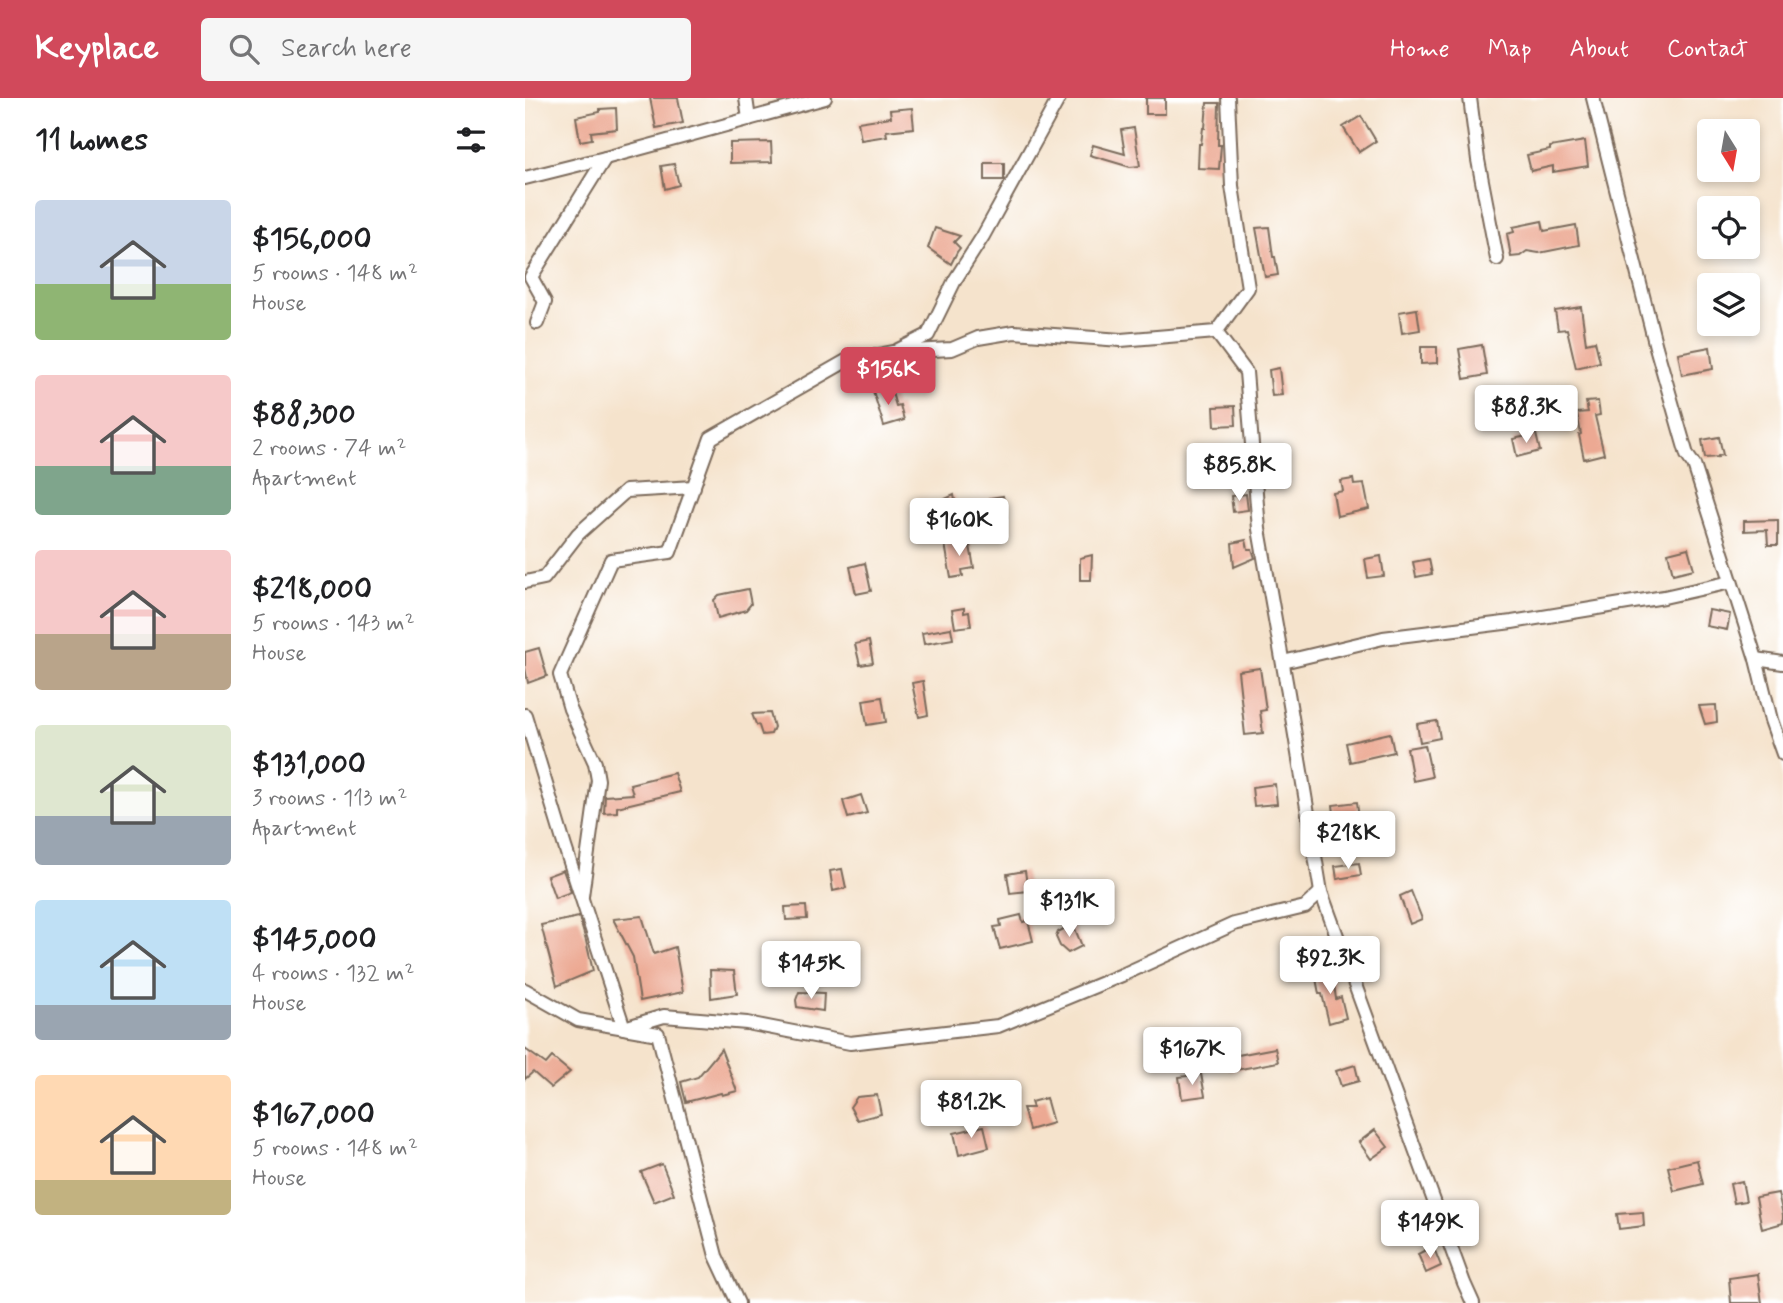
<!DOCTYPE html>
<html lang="en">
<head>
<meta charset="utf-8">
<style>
  body { margin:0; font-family:Mynerve,sans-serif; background:#f6f6f6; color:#202124; height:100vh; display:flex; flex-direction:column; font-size:26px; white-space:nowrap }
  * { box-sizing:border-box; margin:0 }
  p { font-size:23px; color:#757577 }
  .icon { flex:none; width:38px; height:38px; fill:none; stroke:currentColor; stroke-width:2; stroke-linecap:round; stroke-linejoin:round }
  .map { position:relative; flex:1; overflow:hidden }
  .panel { display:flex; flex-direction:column; background:#fff; width:525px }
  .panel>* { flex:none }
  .needle { width:46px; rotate:169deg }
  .buttons { position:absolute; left:1172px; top:21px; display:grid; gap:14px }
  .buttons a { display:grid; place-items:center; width:63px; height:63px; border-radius:7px; background:#fff; box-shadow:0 4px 10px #0003; font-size:35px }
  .price { position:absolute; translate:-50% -60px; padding:0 16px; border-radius:7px; background:#fff; color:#222; font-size:23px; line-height:46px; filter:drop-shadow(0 2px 4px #0008) }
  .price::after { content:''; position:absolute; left:50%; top:42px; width:21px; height:16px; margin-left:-10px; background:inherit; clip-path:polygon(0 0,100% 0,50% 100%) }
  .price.current { background:#d1495b; color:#fff }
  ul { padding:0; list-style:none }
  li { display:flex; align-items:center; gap:21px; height:175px; padding:0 35px }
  li span { display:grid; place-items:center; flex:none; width:196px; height:140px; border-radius:7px; color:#555 }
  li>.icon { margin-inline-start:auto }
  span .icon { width:84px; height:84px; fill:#fffc; stroke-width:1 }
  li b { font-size:30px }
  h2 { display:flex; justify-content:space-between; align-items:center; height:84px; padding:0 35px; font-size:30px }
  header { display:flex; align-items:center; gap:42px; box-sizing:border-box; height:98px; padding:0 35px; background:#d1495b; color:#fff }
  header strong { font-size:33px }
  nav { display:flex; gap:38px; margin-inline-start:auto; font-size:24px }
  .search { width:490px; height:63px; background:#f6f6f6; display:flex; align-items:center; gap:18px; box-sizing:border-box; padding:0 24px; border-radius:7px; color:#757577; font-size:26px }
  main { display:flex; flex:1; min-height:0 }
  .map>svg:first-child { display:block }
  .building { fill:#eca993 }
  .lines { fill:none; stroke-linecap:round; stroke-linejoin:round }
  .street-casing { stroke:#7c6b5b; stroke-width:16 }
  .street { stroke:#fff; stroke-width:12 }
</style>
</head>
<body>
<header>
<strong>Keyplace</strong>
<div class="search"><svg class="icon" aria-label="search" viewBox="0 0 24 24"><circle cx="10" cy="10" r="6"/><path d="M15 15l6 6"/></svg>Search here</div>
<nav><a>Home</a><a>Map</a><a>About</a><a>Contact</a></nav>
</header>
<main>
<section class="panel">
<h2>11 homes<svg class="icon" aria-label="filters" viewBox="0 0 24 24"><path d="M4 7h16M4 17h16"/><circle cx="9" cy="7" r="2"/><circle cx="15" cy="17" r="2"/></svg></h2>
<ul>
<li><span style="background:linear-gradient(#c9d6e8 60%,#8fb573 0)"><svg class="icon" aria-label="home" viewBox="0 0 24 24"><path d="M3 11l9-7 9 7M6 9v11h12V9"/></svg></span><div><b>$156,000</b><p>5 rooms · 148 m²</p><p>House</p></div></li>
<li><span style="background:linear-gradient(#f6c9c9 65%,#7fa58c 0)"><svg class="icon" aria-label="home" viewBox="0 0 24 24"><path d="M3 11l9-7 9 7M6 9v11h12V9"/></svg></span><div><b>$88,300</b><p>2 rooms · 74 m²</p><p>Apartment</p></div></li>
<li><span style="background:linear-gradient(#f6c9c9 60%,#b9a48a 0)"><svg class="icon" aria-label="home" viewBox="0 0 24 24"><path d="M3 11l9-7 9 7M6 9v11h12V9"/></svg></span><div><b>$218,000</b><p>5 rooms · 143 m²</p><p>House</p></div></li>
<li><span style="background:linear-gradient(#dfe7d0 65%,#9aa5b1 0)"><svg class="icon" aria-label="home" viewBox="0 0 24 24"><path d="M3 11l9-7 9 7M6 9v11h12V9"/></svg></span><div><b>$131,000</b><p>3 rooms · 113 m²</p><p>Apartment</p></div></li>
<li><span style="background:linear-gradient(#bfe0f5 75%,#9aa5b1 0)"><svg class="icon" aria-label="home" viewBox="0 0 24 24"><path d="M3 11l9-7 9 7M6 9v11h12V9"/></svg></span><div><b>$145,000</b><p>4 rooms · 132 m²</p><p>House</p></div></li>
<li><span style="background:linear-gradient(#ffd9b3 75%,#c2b280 0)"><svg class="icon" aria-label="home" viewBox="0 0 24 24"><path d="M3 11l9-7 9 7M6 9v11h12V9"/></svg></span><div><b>$167,000</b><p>5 rooms · 148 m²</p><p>House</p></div></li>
</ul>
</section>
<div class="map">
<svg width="1258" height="1205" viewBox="0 0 1258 1205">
  <rect width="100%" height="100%" fill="#fff"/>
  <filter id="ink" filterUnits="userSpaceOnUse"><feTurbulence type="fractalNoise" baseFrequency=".0143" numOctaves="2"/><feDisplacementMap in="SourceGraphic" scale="14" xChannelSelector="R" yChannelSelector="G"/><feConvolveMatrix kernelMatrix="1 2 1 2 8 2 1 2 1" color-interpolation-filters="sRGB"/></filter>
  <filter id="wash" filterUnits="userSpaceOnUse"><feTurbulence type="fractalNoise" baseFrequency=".00686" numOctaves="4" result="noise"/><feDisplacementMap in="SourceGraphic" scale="28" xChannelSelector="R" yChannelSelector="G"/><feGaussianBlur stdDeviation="1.57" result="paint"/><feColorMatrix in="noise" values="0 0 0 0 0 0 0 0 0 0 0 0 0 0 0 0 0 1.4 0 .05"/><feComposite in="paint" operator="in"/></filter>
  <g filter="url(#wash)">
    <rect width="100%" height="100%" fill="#f5e3cc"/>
    <g id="blocks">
      <g class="building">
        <path d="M125,0H153L158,25L131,30Z"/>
        <rect x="621" y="0" width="19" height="16"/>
        <path d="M682,5H694L693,47H696L694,71L673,70L674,46H676L678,30H680Z"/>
        <path d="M91,10L92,31L66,34L67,41L55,43L51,19L75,14V11Z"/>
        <path d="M387,10L389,30L361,33L362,38L336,42L333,24L366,19L365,12Z"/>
        <path d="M836,18L851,43L834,54L818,29Z"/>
        <path d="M609,30L615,68L605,69L565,57L568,47L600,56L596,32Z"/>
        <path d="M1060,43L1063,68L1028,74V68L1006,73L1002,57L1025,52V49Z"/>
        <path d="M246,44L247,64L205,65V45Z"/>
        <rect x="460" y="65" width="19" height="17"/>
        <path d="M149,66L154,87L140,91L136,68Z"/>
        <path d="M1017,123L1019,133L1051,127L1054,147L1014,155L1002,153L995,158L986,159L982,136L989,134L988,129Z"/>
        <path d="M744,129L748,159H750L753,177L740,179L731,130Z"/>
        <path d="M410,130L435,138L429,144L435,150L432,154L426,166L403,150Z"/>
        <path d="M1056,209L1061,245L1070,243L1075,264L1051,270L1042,231L1033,232L1030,213Z"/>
        <path d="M892,211L895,232L877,235L874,214Z"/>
        <path d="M957,247L962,277L939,281L934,251Z"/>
        <path d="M896,249H912V265L896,266Z"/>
        <path d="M1185,249L1188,271L1157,277L1153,255Z"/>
        <path d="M754,270L757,297L747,298L744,272Z"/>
        <path d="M365,288L371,308L375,307L379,322L359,328L348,293Z"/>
        <path d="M1073,303L1075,317L1070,318L1079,356L1059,361L1054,337L1056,336L1052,315L1063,314L1061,304Z"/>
        <path d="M710,308L711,327L690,328L689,309Z"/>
        <path d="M1011,336L1015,353L992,359L988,341Z"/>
        <path d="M1194,339L1198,357L1193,358V359L1180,360L1177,342Z"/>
        <path d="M828,381L829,387L839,386L844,411L812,418L808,395L818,393L816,383Z"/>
        <path d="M721,396L723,412L708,414L706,398Z"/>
        <path d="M429,397L433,418L417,422L414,407L420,401Z"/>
        <path d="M478,398L482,419L469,421L465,400Z"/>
        <path d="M1253,422V447H1243L1242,432L1219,433V423Z"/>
        <path d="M473,423L479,433L455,439L452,428Z"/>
        <path d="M444,442L449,470L437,472L438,478L426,480L420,446Z"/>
        <path d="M721,442L723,451H727L730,460L709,469L707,445Z"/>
        <path d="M1163,450L1169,471L1148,476L1143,455Z"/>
        <path d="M567,457L566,482H555V460Z"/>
        <path d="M856,458L859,478L843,480L840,461Z"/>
        <path d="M904,461L907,476L891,479L888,464Z"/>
        <path d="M340,465L346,493L331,496L325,469Z"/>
        <path d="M223,491L226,506L221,512L193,520L189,502L194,497Z"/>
        <path d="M439,510V515L444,514L446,528L430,530L427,512Z"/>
        <path d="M1184,512L1205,516L1202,532L1181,528Z"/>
        <path d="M426,530L428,541L399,546L397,535Z"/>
        <path d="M344,543L348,565L335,567L330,546Z"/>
        <path d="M14,550L22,578L3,585L0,570V554Z"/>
        <path d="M735,570L741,612L735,613L738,635L720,637L713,573Z"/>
        <path d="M398,583L403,617L394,619L387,585Z"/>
        <path d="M357,599L361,624L342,627L338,602Z"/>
        <path d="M1191,607L1192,624L1180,626L1174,608Z"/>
        <path d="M245,615L249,629L246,636L237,637L234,628L231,626L227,616Z"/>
        <path d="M912,623L915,640L895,644L892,626Z"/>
        <path d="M865,635L869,654L825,664L821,645Z"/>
        <path d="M900,647L907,679L888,683L882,650Z"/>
        <path d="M149,675L155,694L92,709V714L79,715L80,698L108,696L105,686Z"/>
        <path d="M750,686L752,706L729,708L727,689Z"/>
        <path d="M336,697L342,715L323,720L318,703Z"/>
        <path d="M832,704L835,728L811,731L808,707Z"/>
        <path d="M834,765L836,777L812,781L810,768Z"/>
        <path d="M317,771L321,790L308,793L305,773Z"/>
        <path d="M38,772L46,794L30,800L22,778Z"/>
        <path d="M500,773L503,793L485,795L482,776Z"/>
        <path d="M886,793L897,821L885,826L875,798Z"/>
        <path d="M281,808L282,821L261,822L260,809Z"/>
        <path d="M496,817L498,824L503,823L508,843L475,851L469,829L476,828L475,822Z"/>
        <path d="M117,818L129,856L150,849L158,894L115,903L108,859L88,821Z"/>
        <path d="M54,819L61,843L68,873L32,888L16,827Z"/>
        <path d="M548,826L557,848L543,855L535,848L531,839L533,834Z"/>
        <path d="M185,872L209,873L212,896L186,900Z"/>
        <path d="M807,872L811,901L816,899L821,920L804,925L797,896H794L790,875Z"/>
        <path d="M274,894L299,895L298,913L272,909L271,902Z"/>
        <path d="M750,950L753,964L705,973L701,954L712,952L713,957Z"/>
        <path d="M0,951L21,966L27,959L45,974L26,990L8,974L0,981Z"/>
        <path d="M196,951L212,993L197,997L196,995L161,1004L156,984L173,979Z"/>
        <path d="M830,967L834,983L816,988L811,973Z"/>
        <path d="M676,976L680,998L657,1001L654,979Z"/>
        <path d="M352,997L356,1016L332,1022L325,1009L332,999Z"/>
        <path d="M521,1000L528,1025L504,1032L498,1010H508L506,1004Z"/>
        <path d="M459,1028L464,1049L434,1057L429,1035Z"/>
        <path d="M850,1032L863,1049L846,1061L834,1044Z"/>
        <path d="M1172,1062L1178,1086L1149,1093L1143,1069Z"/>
        <path d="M137,1066L149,1096L129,1104L116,1074Z"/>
        <path d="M1217,1083L1221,1103L1209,1105L1205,1086Z"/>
        <path d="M1253,1095L1258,1117V1125L1237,1131L1231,1099Z"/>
        <path d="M1118,1114L1119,1128L1094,1131L1092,1116Z"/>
        <path d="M908,1148L916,1168L901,1175L893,1156Z"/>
        <path d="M1233,1176L1237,1205H1206L1204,1180Z"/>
      </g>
    </g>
  </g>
  <g filter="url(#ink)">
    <use href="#blocks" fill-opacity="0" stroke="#7c6b5b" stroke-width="2"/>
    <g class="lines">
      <g class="street-casing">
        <g id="street">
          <path d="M221,0L224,21"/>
          <path d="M703,0L707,88L723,190L691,234L721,274L734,431L763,595L796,794"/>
          <path d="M945,0L953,62L972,161"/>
          <path d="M1068,0L1131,249L1162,357L1169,367L1231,561L1246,622L1258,656"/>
          <path d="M0,80L80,60L300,0"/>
          <path d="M12,225L20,204L6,179L80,60"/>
          <path d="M373,252L403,237L430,182L458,138L534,0"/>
          <path d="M0,484L19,480L53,436L101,393L169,389"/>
          <path d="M1231,561L1258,565"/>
          <path d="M758,564L858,540L987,524L1139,499L1206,484"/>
          <path d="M0,617L40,749L99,930L133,936L191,1158L213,1205"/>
          <path d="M57,798L73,682L70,665L45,611L35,577L86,462L145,454L186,340L321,263L368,254L427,251L453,240L489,234L596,242L691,234"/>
          <path d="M0,892L53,922L106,931"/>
          <path d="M99,930L139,918L222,925L325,945L473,928L597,877L709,826L780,809L796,794L939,1185L948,1205"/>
        </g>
      </g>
      <use href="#street" class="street"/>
    </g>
  </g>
</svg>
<div class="buttons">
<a><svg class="needle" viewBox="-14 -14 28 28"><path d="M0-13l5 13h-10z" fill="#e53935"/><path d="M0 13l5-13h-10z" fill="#757577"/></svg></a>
<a><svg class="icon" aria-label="locate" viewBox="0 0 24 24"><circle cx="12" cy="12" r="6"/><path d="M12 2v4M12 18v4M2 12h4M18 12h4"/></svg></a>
<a><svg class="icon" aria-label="layers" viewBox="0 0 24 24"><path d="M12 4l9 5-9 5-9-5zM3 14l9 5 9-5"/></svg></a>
</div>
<b class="price current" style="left:363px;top:309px">$156K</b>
<b class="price" style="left:1001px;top:347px">$88.3K</b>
<b class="price" style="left:714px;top:405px">$85.8K</b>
<b class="price" style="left:434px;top:460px">$160K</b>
<b class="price" style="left:823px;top:773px">$218K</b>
<b class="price" style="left:544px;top:841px">$131K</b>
<b class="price" style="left:805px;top:898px">$92.3K</b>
<b class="price" style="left:286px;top:903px">$145K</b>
<b class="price" style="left:667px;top:989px">$167K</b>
<b class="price" style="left:446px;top:1042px">$81.2K</b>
<b class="price" style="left:905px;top:1162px">$149K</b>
</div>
</main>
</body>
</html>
